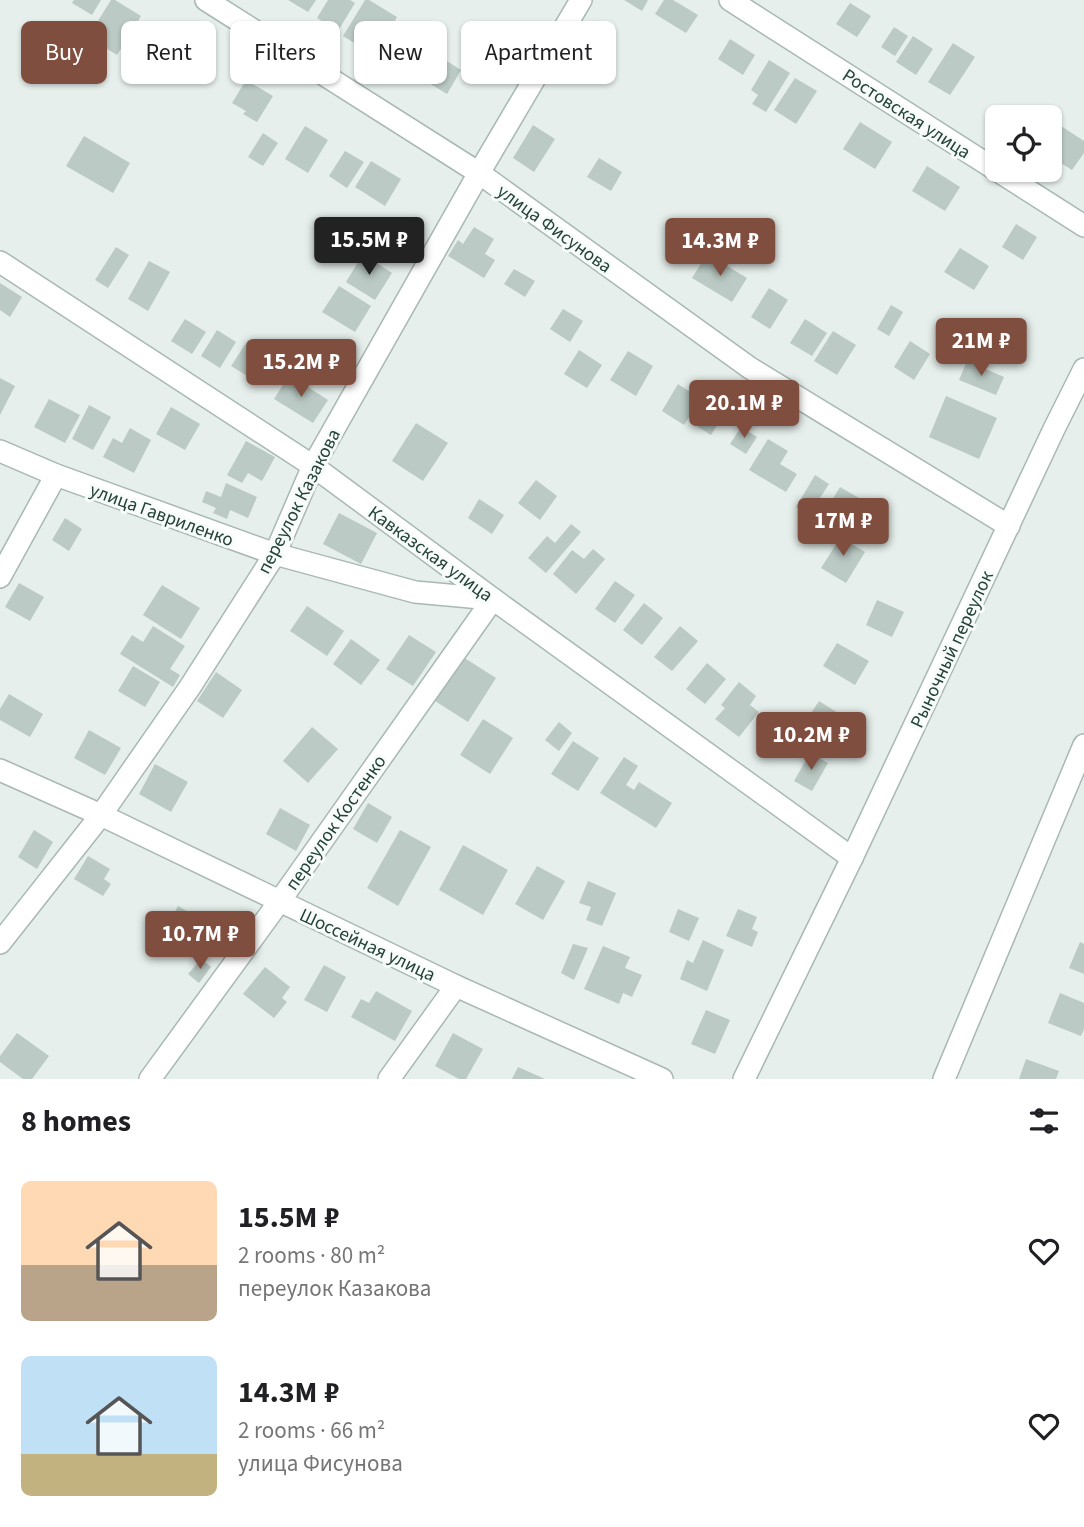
<!DOCTYPE html>
<html lang="en">
<head>
<meta charset="utf-8">
<style>
  body { margin:0; font-family:"Source Sans 3",sans-serif; background:#f2f2f2; color:#202124; height:100vh; display:flex; flex-direction:column; font-size:26px; white-space:nowrap }
  * { box-sizing:border-box; margin:0 }
  p { font-size:23px; color:#757577 }
  .icon { flex:none; width:38px; height:38px; fill:none; stroke:currentColor; stroke-width:2; stroke-linecap:round; stroke-linejoin:round }
  .map { position:relative; height:1079px; overflow:hidden }
  .side { display:flex; flex-direction:column; background:#fff; flex:1 }
  .side>* { flex:none }
  .banner { position:absolute; left:21px; top:21px; width:700px; height:63px; display:flex; gap:14px }
  .fabs { position:absolute; left:985px; top:105px; display:grid; gap:14px }
  .fabs a { display:grid; place-items:center; width:77px; height:77px; border-radius:10px; background:#fff; box-shadow:0 2px 5px #0004; font-size:35px }
  .price { position:absolute; translate:-50% -60px; padding:0 16px; border-radius:7px; background:#7f4e3f; color:#fff; font-size:23px; line-height:46px; filter:drop-shadow(0 2px 4px #0008) }
  .price::after { content:''; position:absolute; left:50%; top:42px; width:21px; height:16px; margin-left:-10px; background:inherit; clip-path:polygon(0 0,100% 0,50% 100%) }
  .price.current { background:#222; color:#fff }
  ul { padding:0; list-style:none }
  li { display:flex; align-items:center; gap:21px; height:175px; padding:0 21px }
  li span { display:grid; place-items:center; flex:none; width:196px; height:140px; border-radius:10px; color:#555 }
  li>.icon { margin-inline-start:auto }
  span .icon { width:84px; height:84px; fill:#fffc; stroke-width:1 }
  li b { font-size:30px }
  h2 { display:flex; justify-content:space-between; align-items:center; height:84px; padding:0 21px; font-size:30px }
  .pill { padding:0 24px; border-radius:10px; background:#fff; box-shadow:0 2px 5px #0004; font-size:24px; line-height:63px }
  .pill.current { background:#7f4e3f; color:#fff }
  .map>svg:first-child { display:block }
  .building { fill:#bbcac4 }
  .lines { fill:none; stroke-linecap:round; stroke-linejoin:round }
  .street-casing { stroke:#a8b8b2; stroke-width:24 }
  .street { stroke:#fff; stroke-width:21 }
  .labels { text-anchor:middle; stroke-width:6; stroke-linejoin:round; paint-order:stroke }
  .street-label { font-size:19px; fill:#24423a; stroke:#f7fbf9 }
</style>
</head>
<body>
<div class="map">
<svg width="1084" height="1079" viewBox="0 0 1084 1079">
  <rect width="100%" height="100%" fill="#e6efeb"/>
  <g class="building">
    <path d="M74,0H101L92,15L72,3Z"/>
    <path d="M111,0H115L141,16L117,55L88,37Z"/>
    <path d="M288,0H316L308,12Z"/>
    <path d="M328,0H350L355,3L338,31L317,18Z"/>
    <path d="M365,0H369L397,17L374,55L343,36Z"/>
    <path d="M624,0H648L642,11Z"/>
    <path d="M664,0H673L698,15L686,33L655,14Z"/>
    <path d="M850,3L871,16L857,37L836,24Z"/>
    <path d="M894,27L908,36L895,56L881,47Z"/>
    <path d="M483,30L513,48L499,72L469,53Z"/>
    <path d="M913,36L933,49L916,75L896,62Z"/>
    <path d="M730,39L755,55L743,75L718,59Z"/>
    <path d="M953,43L975,57L950,95L928,82Z"/>
    <path d="M431,51L461,70L447,94L416,75Z"/>
    <path d="M769,60L790,73L766,112L752,104L758,95L751,90Z"/>
    <path d="M795,78L817,91L796,124L774,110Z"/>
    <path d="M246,80L273,96L257,122L243,114L246,111L232,103Z"/>
    <path d="M860,122L892,142L875,169L843,149Z"/>
    <path d="M1058,124L1084,141V153L1072,170L1050,156V136Z"/>
    <path d="M533,125L555,139L534,172L513,158Z"/>
    <path d="M305,126L328,140L308,173L285,159Z"/>
    <path d="M263,133L278,143L263,166L248,157Z"/>
    <path d="M84,136L130,163L113,193L66,166Z"/>
    <path d="M345,151L364,162L347,188L329,176Z"/>
    <path d="M599,158L622,172L611,191L587,177Z"/>
    <path d="M371,161L401,179L385,206L355,187Z"/>
    <path d="M927,166L960,187L945,211L912,191Z"/>
    <path d="M1016,224L1037,237L1023,260L1002,247Z"/>
    <path d="M474,227L494,239L485,254L495,260L484,278L448,256L458,240L463,244Z"/>
    <path d="M116,247L129,255L108,288L95,280Z"/>
    <path d="M960,248L989,266L974,290L944,272Z"/>
    <path d="M363,254L392,273L375,300L346,282Z"/>
    <path d="M707,254L747,278L732,302L692,278Z"/>
    <path d="M149,261L170,272L148,311L128,299Z"/>
    <path d="M514,269L535,281L525,297L504,284Z"/>
    <path d="M0,283L22,297L10,317L0,310Z"/>
    <path d="M339,286L371,306L355,332L322,312Z"/>
    <path d="M769,288L788,300L770,329L751,317Z"/>
    <path d="M891,305L903,312L889,336L877,329Z"/>
    <path d="M563,309L583,321L570,342L550,329Z"/>
    <path d="M185,319L206,332L192,354L171,341Z"/>
    <path d="M805,319L827,333L812,356L790,343Z"/>
    <path d="M217,330L236,342L220,368L201,356Z"/>
    <path d="M833,331L856,345L837,375L814,361Z"/>
    <path d="M248,340L275,357L259,383L231,366Z"/>
    <path d="M910,341L930,354L914,380L894,367Z"/>
    <path d="M579,350L602,365L587,388L564,374Z"/>
    <path d="M628,351L653,366L636,396L610,380Z"/>
    <path d="M967,361L1004,377L996,395L959,380Z"/>
    <path d="M289,375L328,400L313,423L274,399Z"/>
    <path d="M0,378L15,386L0,415Z"/>
    <path d="M678,384L701,399L684,425L662,411Z"/>
    <path d="M946,396L997,418L979,459L929,437Z"/>
    <path d="M49,399L80,415L65,443L34,427Z"/>
    <path d="M89,405L111,417L93,450L72,439Z"/>
    <path d="M711,406L724,414L711,435L698,427Z"/>
    <path d="M171,407L200,424L185,450L156,434Z"/>
    <path d="M416,423L448,443L423,481L392,461Z"/>
    <path d="M741,427L757,437L746,454L730,444Z"/>
    <path d="M130,428L151,440L134,473L103,457L113,438L122,443Z"/>
    <path d="M768,439L788,451L780,464L797,474L786,492L749,470Z"/>
    <path d="M246,441L275,457L262,481L248,473L242,483L227,475Z"/>
    <path d="M815,475L829,484L809,515L796,507Z"/>
    <path d="M536,480L557,496L540,520L518,503Z"/>
    <path d="M226,483L257,497L248,518L230,510L227,519L213,513L216,508L202,502L206,491L221,497Z"/>
    <path d="M840,487L859,498L841,528L822,516Z"/>
    <path d="M479,499L504,515L492,534L468,518Z"/>
    <path d="M339,513L377,533L361,564L323,544Z"/>
    <path d="M65,518L82,529L69,551L52,540Z"/>
    <path d="M571,524L581,532L546,573L528,558L547,536L555,543Z"/>
    <path d="M844,532L855,538L852,544L865,552L846,583L821,568Z"/>
    <path d="M593,549L605,559L576,594L553,574L572,550L584,559Z"/>
    <path d="M615,581L635,595L615,623L595,609Z"/>
    <path d="M19,583L44,597L30,621L5,607Z"/>
    <path d="M162,585L200,608L181,639L143,615Z"/>
    <path d="M877,600L904,612L892,637L866,625Z"/>
    <path d="M644,603L663,618L642,645L623,630Z"/>
    <path d="M307,606L344,631L327,656L290,631Z"/>
    <path d="M153,626L185,646L170,669L180,675L173,687L120,654L132,635L143,642Z"/>
    <path d="M680,626L698,641L672,671L654,657Z"/>
    <path d="M409,635L436,652L413,686L386,669Z"/>
    <path d="M351,639L380,660L361,685L333,664Z"/>
    <path d="M837,643L869,661L855,685L823,666Z"/>
    <path d="M463,657L496,678L468,722L435,701Z"/>
    <path d="M707,663L726,679L705,704L686,689Z"/>
    <path d="M133,666L160,682L145,707L118,691Z"/>
    <path d="M216,672L242,690L223,718L197,701Z"/>
    <path d="M739,682L756,696L750,705L759,712L739,737L715,719L725,708L721,705Z"/>
    <path d="M9,694L43,714L30,737L0,720V709Z"/>
    <path d="M819,701L846,718L832,738L806,721Z"/>
    <path d="M483,719L513,738L490,774L460,755Z"/>
    <path d="M559,722L572,733L559,751L545,740Z"/>
    <path d="M312,727L338,749L308,783L283,761Z"/>
    <path d="M89,730L121,748L105,775L74,758Z"/>
    <path d="M573,741L599,758L578,791L551,774Z"/>
    <path d="M810,753L828,763L812,791L794,781Z"/>
    <path d="M624,757L638,766L626,785L634,790L639,782L672,803L656,828L600,793Z"/>
    <path d="M155,764L188,782L171,812L139,794Z"/>
    <path d="M368,803L392,817L377,843L353,829Z"/>
    <path d="M280,808L310,825L296,851L266,834Z"/>
    <path d="M34,830L53,842L37,869L18,857Z"/>
    <path d="M400,830L431,847L398,906L367,888Z"/>
    <path d="M463,845L508,870L483,915L439,890Z"/>
    <path d="M88,856L110,869L104,879L111,884L103,896L74,879Z"/>
    <path d="M537,866L565,881L543,920L515,904Z"/>
    <path d="M588,881L616,893L602,926L586,920L591,907L579,903Z"/>
    <path d="M178,906L196,916L183,940L165,930Z"/>
    <path d="M678,909L699,918L689,941L669,932Z"/>
    <path d="M738,909L757,917L752,929L758,932L752,947L726,936Z"/>
    <path d="M703,940L724,950L707,991L680,979L687,960L693,963Z"/>
    <path d="M1080,942L1084,944V974L1069,968Z"/>
    <path d="M573,944L588,948L574,980L561,973Z"/>
    <path d="M603,946L630,957L625,968L642,975L632,997L623,993L619,1004L584,989Z"/>
    <path d="M201,959L211,967L199,983L188,974Z"/>
    <path d="M324,965L346,977L327,1012L304,1000Z"/>
    <path d="M265,967L290,987L282,998L287,1002L274,1018L243,994Z"/>
    <path d="M376,991L412,1011L395,1041L351,1017L361,999L369,1003Z"/>
    <path d="M1060,993L1084,1003V1029L1081,1036L1048,1023Z"/>
    <path d="M706,1010L730,1020L715,1054L691,1044Z"/>
    <path d="M17,1033L49,1056L32,1079H23L0,1062V1056Z"/>
    <path d="M453,1033L483,1049L466,1079H459L435,1066Z"/>
    <path d="M1026,1059L1059,1071L1056,1079H1019Z"/>
    <path d="M518,1067L545,1079H512Z"/>
  </g>
  <g class="lines">
    <g class="street-casing">
      <g id="street">
        <path d="M206,0L479,173L750,368L1009,526"/>
        <path d="M730,0L1084,226"/>
        <path d="M0,262L313,466L493,599L852,858"/>
        <path d="M0,451L56,475L275,554L415,592L492,599"/>
        <path d="M0,577L56,475"/>
        <path d="M0,770L101,815L456,986L662,1079"/>
        <path d="M0,943L101,815L190,687L275,554L313,466L479,173L581,0"/>
        <path d="M150,1079L279,902L493,599"/>
        <path d="M389,1079L456,986"/>
        <path d="M744,1079L852,858L1054,429L1084,369"/>
        <path d="M944,1079L1084,745"/>
      </g>
    </g>
    <use href="#street" class="street"/>
  </g>
  <g class="labels">
    <g class="street-label">
      <text transform="translate(907 113) rotate(33)" y="7">Ростовская улица</text>
      <text transform="translate(555 228) rotate(36)" y="7">улица Фисунова</text>
      <text transform="translate(298 501) rotate(-63)" y="7">переулок Казакова</text>
      <text transform="translate(162 514) rotate(20)" y="7">улица Гавриленко</text>
      <text transform="translate(431 553) rotate(36)" y="7">Кавказская улица</text>
      <text transform="translate(951 649) rotate(-65)" y="7">Рыночный переулок</text>
      <text transform="translate(335 822) rotate(-55)" y="7">переулок Костенко</text>
      <text transform="translate(368 944) rotate(25)" y="7">Шоссейная улица</text>
    </g>
  </g>
</svg>
<div class="fabs">
<a><svg class="icon" aria-label="locate" viewBox="0 0 24 24"><circle cx="12" cy="12" r="6"/><path d="M12 2v4M12 18v4M2 12h4M18 12h4"/></svg></a>
</div>
<b class="price current" style="left:369px;top:277px">15.5M ₽</b>
<b class="price" style="left:720px;top:278px">14.3M ₽</b>
<b class="price" style="left:981px;top:378px">21M ₽</b>
<b class="price" style="left:301px;top:399px">15.2M ₽</b>
<b class="price" style="left:744px;top:440px">20.1M ₽</b>
<b class="price" style="left:843px;top:558px">17M ₽</b>
<b class="price" style="left:811px;top:772px">10.2M ₽</b>
<b class="price" style="left:200px;top:971px">10.7M ₽</b>
<div class="banner">
<a class="pill current">Buy</a>
<a class="pill">Rent</a>
<a class="pill">Filters</a>
<a class="pill">New</a>
<a class="pill">Apartment</a>
</div>
</div>
<section class="side">
<h2>8 homes<svg class="icon" aria-label="filters" viewBox="0 0 24 24"><path d="M4 7h16M4 17h16"/><circle cx="9" cy="7" r="2"/><circle cx="15" cy="17" r="2"/></svg></h2>
<ul>
<li><span style="background:linear-gradient(#ffd9b3 60%,#b9a48a 0)"><svg class="icon" aria-label="home" viewBox="0 0 24 24"><path d="M3 11l9-7 9 7M6 9v11h12V9"/></svg></span><div><b>15.5M ₽</b><p>2 rooms · 80 m²</p><p>переулок Казакова</p></div><svg class="icon" aria-label="heart" viewBox="0 0 24 24"><path d="M12 20l-8-8c-3-5 5-10 8-4 3-6 11-1 8 4z"/></svg></li>
<li><span style="background:linear-gradient(#bfe0f5 70%,#c2b280 0)"><svg class="icon" aria-label="home" viewBox="0 0 24 24"><path d="M3 11l9-7 9 7M6 9v11h12V9"/></svg></span><div><b>14.3M ₽</b><p>2 rooms · 66 m²</p><p>улица Фисунова</p></div><svg class="icon" aria-label="heart" viewBox="0 0 24 24"><path d="M12 20l-8-8c-3-5 5-10 8-4 3-6 11-1 8 4z"/></svg></li>
</ul>
</section>
</body>
</html>
